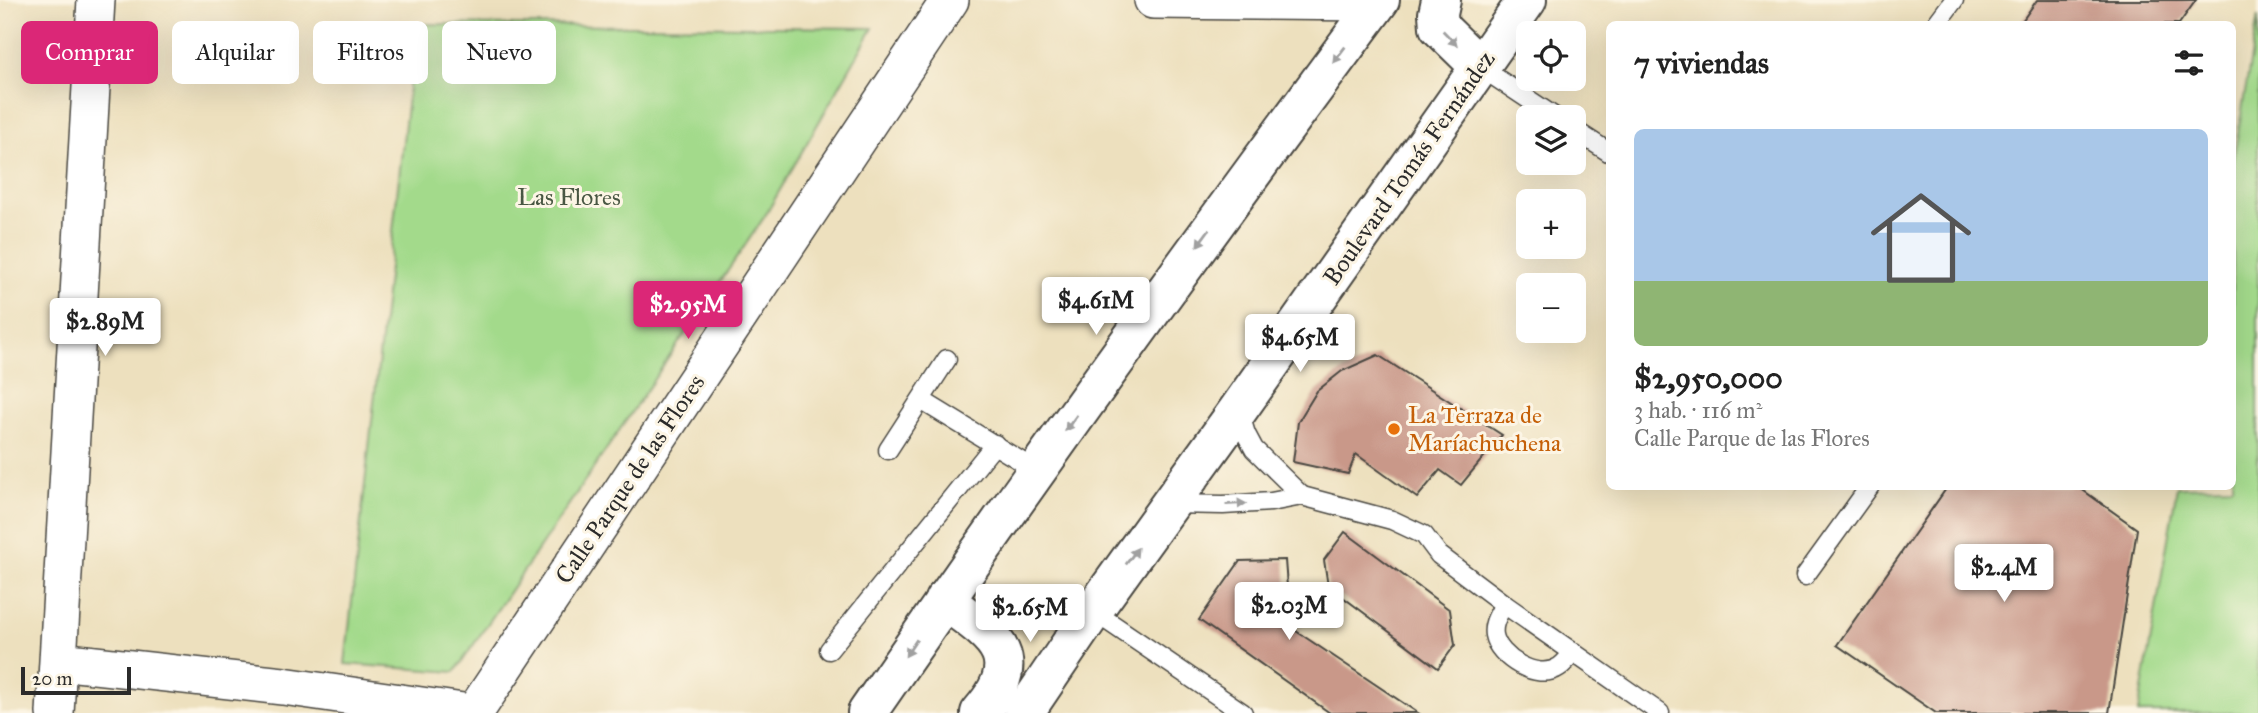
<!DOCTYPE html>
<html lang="es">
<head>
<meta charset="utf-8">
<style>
  body { margin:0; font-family:"IM FELL Great Primer",serif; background:#f2f2f2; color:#222; height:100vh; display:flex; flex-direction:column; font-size:26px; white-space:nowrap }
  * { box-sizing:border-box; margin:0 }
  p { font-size:23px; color:#767676 }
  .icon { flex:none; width:38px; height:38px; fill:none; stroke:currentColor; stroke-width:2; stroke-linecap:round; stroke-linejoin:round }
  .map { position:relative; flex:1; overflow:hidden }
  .details { position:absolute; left:1606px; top:21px; width:630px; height:469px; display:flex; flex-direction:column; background:#fff; border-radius:10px; box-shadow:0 7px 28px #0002 }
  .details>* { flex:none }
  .banner { position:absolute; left:21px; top:21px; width:665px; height:63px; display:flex; gap:14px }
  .controls { position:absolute; left:1516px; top:21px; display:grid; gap:14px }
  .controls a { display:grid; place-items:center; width:70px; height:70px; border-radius:10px; background:#fff; box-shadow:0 7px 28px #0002; font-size:35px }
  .scale { position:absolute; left:21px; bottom:18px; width:110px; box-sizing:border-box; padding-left:7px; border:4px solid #2b2b2b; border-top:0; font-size:19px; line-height:24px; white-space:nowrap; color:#2b2b2b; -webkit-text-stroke:5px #fcf5e5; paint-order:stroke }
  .price { position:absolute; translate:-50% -60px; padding:0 16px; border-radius:7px; background:#fff; color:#222; font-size:23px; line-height:46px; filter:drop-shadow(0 2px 4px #0008) }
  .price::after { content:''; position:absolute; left:50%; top:42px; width:21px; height:16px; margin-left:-10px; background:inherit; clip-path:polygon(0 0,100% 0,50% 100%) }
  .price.selected { background:#db2777; color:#fff }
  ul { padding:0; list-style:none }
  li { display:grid; align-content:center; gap:14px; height:371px; padding:0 28px }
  li span { display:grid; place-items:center; height:217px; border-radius:10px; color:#555 }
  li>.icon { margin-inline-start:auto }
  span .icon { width:126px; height:126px; fill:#fffc; stroke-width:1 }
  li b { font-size:30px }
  h2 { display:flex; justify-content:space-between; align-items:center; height:84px; padding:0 28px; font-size:30px }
  .tag { padding:0 24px; border-radius:10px; background:#fff; box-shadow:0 7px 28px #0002; font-size:24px; line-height:63px }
  .tag.selected { background:#db2777; color:#fff }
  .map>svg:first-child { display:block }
  .green { fill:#a3da8b; stroke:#67825b; stroke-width:2 }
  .building { fill:#c99889 }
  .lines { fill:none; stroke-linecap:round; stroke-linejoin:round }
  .service-casing { stroke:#484641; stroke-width:21 }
  .minor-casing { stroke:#484641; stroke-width:40 }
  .secondary-casing { stroke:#484641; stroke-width:42 }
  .service { stroke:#fff; stroke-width:18 }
  .minor { stroke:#fff; stroke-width:37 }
  .secondary { stroke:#fff; stroke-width:38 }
  .oneway { fill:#a0a0a0 }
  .food-dot { fill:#e8710a; stroke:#fcf5e5; stroke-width:2.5 }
  .labels { text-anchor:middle; stroke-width:6; stroke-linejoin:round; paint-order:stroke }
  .street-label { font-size:24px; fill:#2b2b2b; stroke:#fcf5e5 }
  .park-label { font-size:24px; fill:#495743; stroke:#fcf5e5 }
  .food-label { font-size:24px; fill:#c56008; stroke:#fcf5e5; text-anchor:start }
</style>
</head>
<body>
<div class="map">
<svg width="2258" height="713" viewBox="0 0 2258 713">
  <rect width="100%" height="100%" fill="#fcf5e5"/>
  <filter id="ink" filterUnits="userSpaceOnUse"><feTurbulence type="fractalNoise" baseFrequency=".0143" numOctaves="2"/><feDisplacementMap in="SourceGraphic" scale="14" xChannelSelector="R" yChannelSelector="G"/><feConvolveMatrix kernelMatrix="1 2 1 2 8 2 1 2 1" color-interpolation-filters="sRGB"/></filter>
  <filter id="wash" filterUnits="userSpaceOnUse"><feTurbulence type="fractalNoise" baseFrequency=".00686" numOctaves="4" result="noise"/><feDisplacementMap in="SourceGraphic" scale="28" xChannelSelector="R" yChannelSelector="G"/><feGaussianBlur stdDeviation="1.57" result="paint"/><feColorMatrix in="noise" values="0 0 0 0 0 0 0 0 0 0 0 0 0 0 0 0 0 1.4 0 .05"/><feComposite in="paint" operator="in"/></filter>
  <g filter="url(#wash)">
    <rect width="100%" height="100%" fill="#ede0be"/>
    <g class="green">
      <path d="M2258,16V713H2138L2177,487L2233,486V162Z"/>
      <path d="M416,24L873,28L765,216L455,672L345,664Z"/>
    </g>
    <g id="blocks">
      <g class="building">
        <path d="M2037,0H2196L2179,24H2020Z"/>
        <path d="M1378,355L1502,435L1461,485L1440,470L1417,498L1356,454L1348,474L1293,462L1298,422L1317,391L1342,371Z"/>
        <path d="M1948,486H2077L2137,529L2109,713H1936L1837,645Z"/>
        <path d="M1345,532L1450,610L1455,645L1438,668L1328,586L1324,560Z"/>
        <path d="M1285,560L1290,627L1418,713H1330L1199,620L1240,561Z"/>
      </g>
    </g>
  </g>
  <g filter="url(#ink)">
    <use href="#blocks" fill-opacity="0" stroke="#484641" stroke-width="2"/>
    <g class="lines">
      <g class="service-casing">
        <g id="service">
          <path d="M1936,24L1954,0"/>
          <path d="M1480,67L1555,117"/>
          <path d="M1573,129L1610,153"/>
          <path d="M921,400L1037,471"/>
          <path d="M1239,411L1246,434L1254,449L1302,496"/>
          <path d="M888,450L947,359"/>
          <path d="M1170,504L1223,505L1271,502L1302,496L1392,520L1424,535L1439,555L1504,604L1660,713"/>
          <path d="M1805,576L1870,486"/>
          <path d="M1504,604C1499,614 1492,623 1494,635C1498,657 1537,682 1559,667C1564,664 1569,657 1574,652"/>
          <path d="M1093,611L1243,713"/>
          <path d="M829,650L995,444"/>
        </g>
      </g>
      <g class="minor-casing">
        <g id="minor">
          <path d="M1153,0L1378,2"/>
          <path d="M59,661L283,686L470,713"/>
          <path d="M55,713L96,0"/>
          <path d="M474,713L950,0"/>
        </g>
      </g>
      <g class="secondary-casing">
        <g id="secondary">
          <path d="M1441,0L1438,14L1439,27L1480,67"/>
          <path d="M944,600C992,635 1030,656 980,713"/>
          <path d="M867,713C1033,472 1205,235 1380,0"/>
          <path d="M1024,713L1093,611L1238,410L1527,0"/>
        </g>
      </g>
      <use href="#service" class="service"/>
      <use href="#minor" class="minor"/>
      <use href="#secondary" class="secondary"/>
    </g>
    <defs><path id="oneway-solid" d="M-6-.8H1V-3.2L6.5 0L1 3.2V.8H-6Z" transform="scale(1.75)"/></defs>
    <g class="oneway">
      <use href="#oneway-solid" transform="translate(1450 38) rotate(46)"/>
      <use href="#oneway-solid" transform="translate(1339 55) rotate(127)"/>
      <use href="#oneway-solid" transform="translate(1203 238) rotate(126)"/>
      <use href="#oneway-solid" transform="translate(1071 423) rotate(126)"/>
      <use href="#oneway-solid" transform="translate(1236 504) rotate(-3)"/>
      <use href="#oneway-solid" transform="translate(1132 556) rotate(-54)"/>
      <use href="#oneway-solid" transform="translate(911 648) rotate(124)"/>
    </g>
  </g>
  <circle class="food-dot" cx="1394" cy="429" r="7"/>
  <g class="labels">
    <g class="street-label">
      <text transform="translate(1409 168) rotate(-55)" y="8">Boulevard Tomás Fernández</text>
      <text transform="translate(630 479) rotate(-56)" y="8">Calle Parque de las Flores</text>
    </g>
    <g class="park-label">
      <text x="569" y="205">Las Flores</text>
    </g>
    <g class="food-label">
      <text x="1408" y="423">La Terraza de<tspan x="1408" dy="28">Maríachuchena</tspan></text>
    </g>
  </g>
</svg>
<div class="controls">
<a><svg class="icon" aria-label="locate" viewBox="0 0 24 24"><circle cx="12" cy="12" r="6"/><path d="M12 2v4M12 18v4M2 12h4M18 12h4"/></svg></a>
<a><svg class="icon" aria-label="layers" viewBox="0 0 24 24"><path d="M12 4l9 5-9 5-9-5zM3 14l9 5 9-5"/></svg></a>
<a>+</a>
<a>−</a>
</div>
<div class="scale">20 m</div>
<b class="price" style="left:1096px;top:337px">$4.61M</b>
<b class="price selected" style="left:688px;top:341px">$2.95M</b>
<b class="price" style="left:105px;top:358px">$2.89M</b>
<b class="price" style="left:1300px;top:374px">$4.65M</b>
<b class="price" style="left:2004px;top:604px">$2.4M</b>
<b class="price" style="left:1289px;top:642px">$2.03M</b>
<b class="price" style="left:1030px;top:644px">$2.65M</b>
<div class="banner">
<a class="tag selected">Comprar</a>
<a class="tag">Alquilar</a>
<a class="tag">Filtros</a>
<a class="tag">Nuevo</a>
</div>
<section class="details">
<h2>7 viviendas<svg class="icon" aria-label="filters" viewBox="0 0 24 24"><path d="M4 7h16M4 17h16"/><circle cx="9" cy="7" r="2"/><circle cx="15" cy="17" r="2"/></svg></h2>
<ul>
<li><span style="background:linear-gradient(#a9c7e8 70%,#8fb573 0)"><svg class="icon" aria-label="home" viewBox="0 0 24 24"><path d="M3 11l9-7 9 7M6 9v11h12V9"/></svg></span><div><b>$2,950,000</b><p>3 hab. · 116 m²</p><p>Calle Parque de las Flores</p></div></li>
</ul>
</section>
</div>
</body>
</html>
